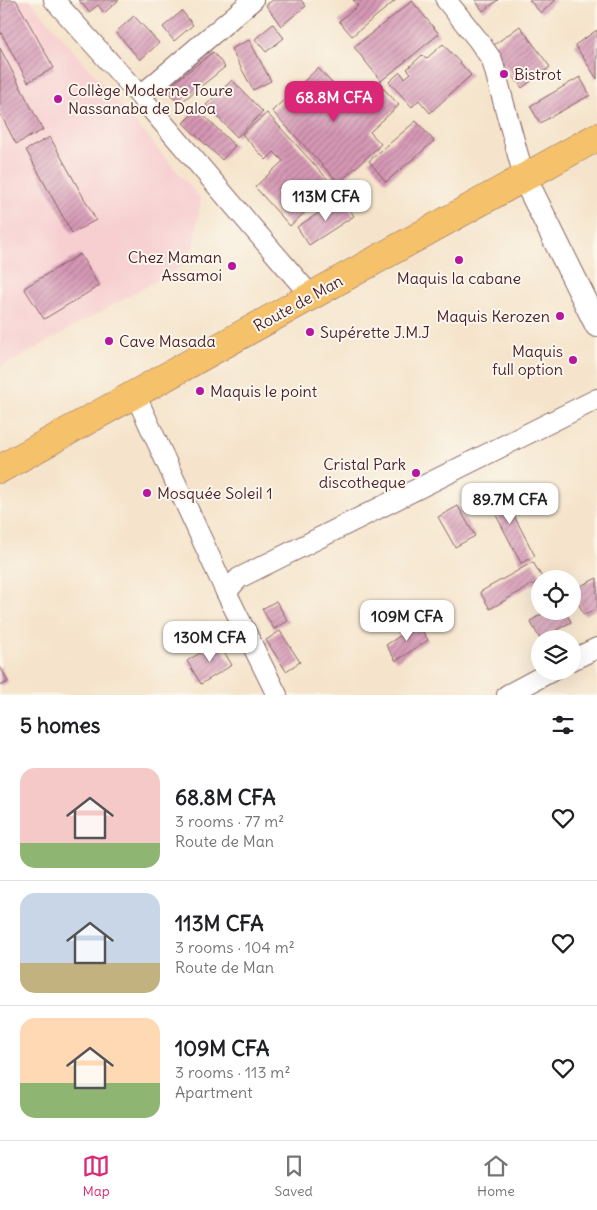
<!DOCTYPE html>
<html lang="en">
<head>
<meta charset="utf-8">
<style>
  body { margin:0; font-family:Delius,sans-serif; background:#f6f6f6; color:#202124; height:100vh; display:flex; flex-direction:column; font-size:19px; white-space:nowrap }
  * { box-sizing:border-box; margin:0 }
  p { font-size:16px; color:#757577 }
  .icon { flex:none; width:28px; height:28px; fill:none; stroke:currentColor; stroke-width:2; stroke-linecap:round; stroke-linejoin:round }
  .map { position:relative; height:695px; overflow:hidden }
  .details { display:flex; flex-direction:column; background:#fff; flex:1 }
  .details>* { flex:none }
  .fabs { position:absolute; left:531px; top:570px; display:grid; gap:10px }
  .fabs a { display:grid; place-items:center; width:50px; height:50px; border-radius:50%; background:#fff; box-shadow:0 5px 20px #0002; font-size:25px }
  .price { position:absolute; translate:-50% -42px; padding:0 11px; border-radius:10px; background:#fff; color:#222; font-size:16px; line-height:32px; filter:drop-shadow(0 1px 2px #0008) }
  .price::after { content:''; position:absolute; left:50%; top:30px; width:15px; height:11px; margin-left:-8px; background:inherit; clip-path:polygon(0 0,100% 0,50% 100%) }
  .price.selected { background:#db2777; color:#fff }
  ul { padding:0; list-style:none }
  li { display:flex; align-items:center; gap:15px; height:125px; padding:0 20px }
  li+li { border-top:1px solid #e0e0e0 }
  li span { display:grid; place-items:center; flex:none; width:140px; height:100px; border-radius:15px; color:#555 }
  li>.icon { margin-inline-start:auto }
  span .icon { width:60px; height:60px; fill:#fffc; stroke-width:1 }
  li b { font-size:21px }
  h2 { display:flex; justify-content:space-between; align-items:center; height:60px; padding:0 20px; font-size:21px }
  .tabs { display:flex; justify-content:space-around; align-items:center; height:70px; border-top:1px solid #e0e0e0; background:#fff; font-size:14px; color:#757577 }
  .tabs a { display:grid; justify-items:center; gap:2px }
  .tabs .selected { color:#db2777 }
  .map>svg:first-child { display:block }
  .built { fill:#f7cfd0 }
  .building { fill:url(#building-hatch) }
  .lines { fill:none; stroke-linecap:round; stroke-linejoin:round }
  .minor-casing { stroke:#866463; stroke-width:22 }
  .tertiary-casing { stroke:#866463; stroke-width:26 }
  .trunk-casing { stroke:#866463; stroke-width:29 }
  .minor { stroke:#fff; stroke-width:20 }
  .tertiary { stroke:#fff; stroke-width:24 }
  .trunk { stroke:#f5c16b; stroke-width:28 }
  .poi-dot { fill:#b5179e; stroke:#fbf7ec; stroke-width:2 }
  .labels { text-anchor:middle; stroke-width:4; stroke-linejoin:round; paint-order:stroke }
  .poi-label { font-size:16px; fill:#4a1f2b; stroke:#fbf7ec; text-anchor:start }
  .street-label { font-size:16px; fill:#4a1f2b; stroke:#fbf7ec }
</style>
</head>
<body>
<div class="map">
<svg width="597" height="695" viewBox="0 0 597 695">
  <defs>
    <pattern id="building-hatch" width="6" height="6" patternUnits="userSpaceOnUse" patternTransform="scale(1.25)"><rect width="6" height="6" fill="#d598b5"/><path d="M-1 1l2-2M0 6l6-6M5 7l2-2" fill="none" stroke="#af7b93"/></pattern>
  </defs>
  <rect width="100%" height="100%" fill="#fbf7ec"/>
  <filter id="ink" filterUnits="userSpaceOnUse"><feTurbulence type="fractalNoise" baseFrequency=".02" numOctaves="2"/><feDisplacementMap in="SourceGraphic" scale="10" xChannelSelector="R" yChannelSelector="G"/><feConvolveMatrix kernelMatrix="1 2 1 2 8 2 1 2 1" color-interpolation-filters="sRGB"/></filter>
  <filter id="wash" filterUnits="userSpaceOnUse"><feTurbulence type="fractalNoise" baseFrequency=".0096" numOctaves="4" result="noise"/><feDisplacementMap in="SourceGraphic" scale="20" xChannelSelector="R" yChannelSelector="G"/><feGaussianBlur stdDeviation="1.12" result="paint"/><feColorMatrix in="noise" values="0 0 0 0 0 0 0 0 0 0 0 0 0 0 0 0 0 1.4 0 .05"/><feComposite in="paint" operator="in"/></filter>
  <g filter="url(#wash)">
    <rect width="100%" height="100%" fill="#f5e4cb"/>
    <path class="built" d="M0,0H30L201,199L191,261L0,368Z"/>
    <g id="blocks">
      <g class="building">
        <path d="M1,0H16L54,68L28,82L0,31Z"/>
        <path d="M79,0H119L104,13L98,5L89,12Z"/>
        <path d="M273,0H301L306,6L281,26L266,5Z"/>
        <path d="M353,0H396L352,36L339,21L358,6Z"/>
        <path d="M475,0H498L483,11Z"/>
        <path d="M529,0H556L541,13Z"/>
        <path d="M412,1L439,34L381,81L354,47Z"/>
        <path d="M182,11L193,25L174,41L163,27Z"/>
        <path d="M134,16L159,43L140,60L116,32Z"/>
        <path d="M273,24L284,38L266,52L255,39Z"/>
        <path d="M520,26L550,67L522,88L491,47Z"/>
        <path d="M597,30V79L575,45Z"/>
        <path d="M249,40L271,81L253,90L231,49Z"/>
        <path d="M443,44L471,75L430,113L419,100L412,107L389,82L400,72L405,78L411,73L407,69L422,55L426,59Z"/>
        <path d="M0,48L43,130L16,144L0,113Z"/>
        <path d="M213,52L225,67L179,104L166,89Z"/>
        <path d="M318,68L358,111L383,88L399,105L370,132L381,144L339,183L272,111Z"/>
        <path d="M580,77L590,95L540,123L530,106Z"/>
        <path d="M232,80L263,112L237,137L206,105Z"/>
        <path d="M197,109L235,146L222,160L183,123Z"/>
        <path d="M267,113L334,186L290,226L255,187L283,161L274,152L266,160L242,134Z"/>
        <path d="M416,121L434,141L386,182L369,161Z"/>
        <path d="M50,137L96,220L72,233L26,150Z"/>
        <path d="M342,198L354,216L309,245L297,227Z"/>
        <path d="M80,254L99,286L44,319L24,288Z"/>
        <path d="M499,487L535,556L521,563L485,494Z"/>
        <path d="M458,506L475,536L455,547L438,517Z"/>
        <path d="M533,562L543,579H540V580L490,609L480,592Z"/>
        <path d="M597,578V609L584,615L572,590Z"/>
        <path d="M276,601L288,621L274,629L262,609Z"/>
        <path d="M547,611H565L571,622L540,639L530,621Z"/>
        <path d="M418,624L428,640L396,661L386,645Z"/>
        <path d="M280,631L300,662L286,671L266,640Z"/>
        <path d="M218,642L232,665L201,684L187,661Z"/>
        <path d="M0,666L8,682L0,686Z"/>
      </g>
    </g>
  </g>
  <g filter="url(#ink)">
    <use href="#blocks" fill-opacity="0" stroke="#866463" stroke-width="1"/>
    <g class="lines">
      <g class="minor-casing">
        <g id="minor">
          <path d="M54,0L140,96L311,296"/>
          <path d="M446,0L478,40L492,60L524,177"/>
          <path d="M140,96L253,0"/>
          <path d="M135,394L226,592L277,695"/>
          <path d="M226,592L239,578L597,399"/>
          <path d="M572,660L597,648"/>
          <path d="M507,695L552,671"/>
        </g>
      </g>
      <g class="tertiary-casing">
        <path id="tertiary" d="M524,177L597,325"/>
      </g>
      <g class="trunk-casing">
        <path id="trunk" d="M0,469L597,137"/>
      </g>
      <use href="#minor" class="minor"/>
      <use href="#tertiary" class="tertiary"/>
      <use href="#trunk" class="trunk"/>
    </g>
  </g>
  <g class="poi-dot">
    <circle cx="504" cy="74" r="5"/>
    <circle cx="58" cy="99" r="5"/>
    <circle cx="459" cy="260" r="5"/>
    <circle cx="232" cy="266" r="5"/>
    <circle cx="560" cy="316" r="5"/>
    <circle cx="310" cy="332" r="5"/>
    <circle cx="109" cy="341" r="5"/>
    <circle cx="573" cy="360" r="5"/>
    <circle cx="200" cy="391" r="5"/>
    <circle cx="416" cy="473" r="5"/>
    <circle cx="147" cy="493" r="5"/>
  </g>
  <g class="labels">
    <g class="poi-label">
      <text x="514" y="80">Bistrot</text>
      <text x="68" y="96">Collège Moderne Toure<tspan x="68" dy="18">Nassanaba de Daloa</tspan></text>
      <text x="222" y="263" text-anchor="end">Chez Maman<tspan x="222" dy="18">Assamoi</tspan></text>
      <text x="459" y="284" text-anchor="middle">Maquis la cabane</text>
      <text x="550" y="322" text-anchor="end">Maquis Kerozen</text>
      <text x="320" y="338">Supérette J.M.J</text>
      <text x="119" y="347">Cave Masada</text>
      <text x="563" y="357" text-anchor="end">Maquis<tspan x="563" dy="18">full option</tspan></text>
      <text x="210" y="397">Maquis le point</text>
      <text x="406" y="470" text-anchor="end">Cristal Park<tspan x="406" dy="18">discotheque</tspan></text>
      <text x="157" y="499">Mosquée Soleil 1</text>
    </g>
    <g class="street-label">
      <text transform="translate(298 303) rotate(-29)" y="6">Route de Man</text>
    </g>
  </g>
</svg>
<div class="fabs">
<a><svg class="icon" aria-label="locate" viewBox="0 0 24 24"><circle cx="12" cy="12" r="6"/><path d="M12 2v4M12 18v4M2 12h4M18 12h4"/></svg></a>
<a><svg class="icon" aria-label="layers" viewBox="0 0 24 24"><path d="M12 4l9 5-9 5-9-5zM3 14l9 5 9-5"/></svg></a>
</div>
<b class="price selected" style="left:334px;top:123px">68.8M CFA</b>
<b class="price" style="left:326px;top:222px">113M CFA</b>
<b class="price" style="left:510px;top:525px">89.7M CFA</b>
<b class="price" style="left:407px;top:642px">109M CFA</b>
<b class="price" style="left:210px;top:663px">130M CFA</b>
</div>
<section class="details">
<h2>5 homes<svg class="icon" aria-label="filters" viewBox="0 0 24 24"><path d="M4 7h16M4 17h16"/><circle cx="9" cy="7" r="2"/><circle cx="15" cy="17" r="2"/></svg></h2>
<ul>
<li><span style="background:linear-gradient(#f6c9c9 75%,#8fb573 0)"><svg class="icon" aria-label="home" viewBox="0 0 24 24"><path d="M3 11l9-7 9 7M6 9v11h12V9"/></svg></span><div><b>68.8M CFA</b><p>3 rooms · 77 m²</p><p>Route de Man</p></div><svg class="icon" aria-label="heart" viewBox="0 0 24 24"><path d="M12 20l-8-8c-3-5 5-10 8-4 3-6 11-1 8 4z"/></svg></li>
<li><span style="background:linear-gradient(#c9d6e8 70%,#c2b280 0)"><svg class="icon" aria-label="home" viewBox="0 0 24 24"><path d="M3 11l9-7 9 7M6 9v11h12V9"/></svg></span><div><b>113M CFA</b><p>3 rooms · 104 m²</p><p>Route de Man</p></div><svg class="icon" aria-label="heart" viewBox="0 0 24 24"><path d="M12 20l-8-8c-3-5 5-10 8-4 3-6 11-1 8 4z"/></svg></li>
<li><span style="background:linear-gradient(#ffd9b3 65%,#8fb573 0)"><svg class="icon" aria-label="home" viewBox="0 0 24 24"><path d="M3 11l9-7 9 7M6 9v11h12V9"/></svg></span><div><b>109M CFA</b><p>3 rooms · 113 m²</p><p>Apartment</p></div><svg class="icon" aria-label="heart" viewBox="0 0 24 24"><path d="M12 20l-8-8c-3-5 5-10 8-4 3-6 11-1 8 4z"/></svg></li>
</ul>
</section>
<nav class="tabs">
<a class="selected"><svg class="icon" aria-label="map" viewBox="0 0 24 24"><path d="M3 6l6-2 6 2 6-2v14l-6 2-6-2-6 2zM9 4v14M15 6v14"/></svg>Map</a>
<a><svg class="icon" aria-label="saved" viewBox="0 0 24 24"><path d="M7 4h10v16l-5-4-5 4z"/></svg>Saved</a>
<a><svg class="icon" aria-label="home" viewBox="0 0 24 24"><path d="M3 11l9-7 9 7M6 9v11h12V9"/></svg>Home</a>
</nav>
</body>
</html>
